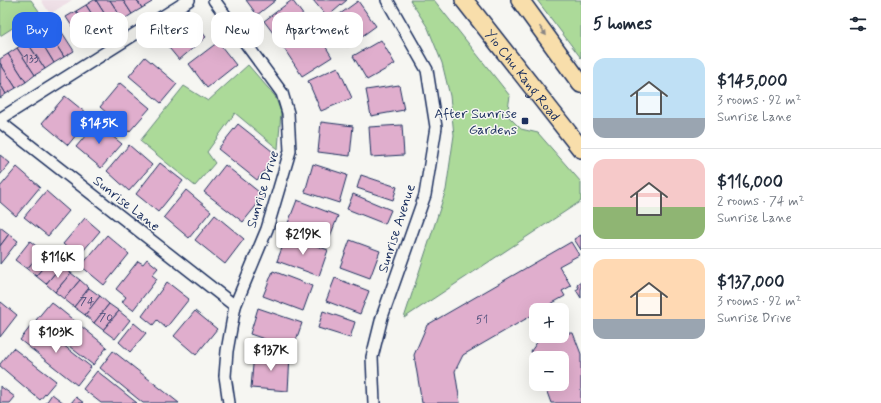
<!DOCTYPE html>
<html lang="en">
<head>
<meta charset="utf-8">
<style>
  body { margin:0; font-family:Mynerve,sans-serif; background:#f6f6f7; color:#1f2937; height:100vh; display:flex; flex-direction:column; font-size:15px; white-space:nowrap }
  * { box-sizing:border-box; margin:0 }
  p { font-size:13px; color:#747a83 }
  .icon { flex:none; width:22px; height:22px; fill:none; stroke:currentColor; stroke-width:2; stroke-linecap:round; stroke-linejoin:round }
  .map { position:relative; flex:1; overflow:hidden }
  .details { display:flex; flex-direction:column; background:#fff; width:300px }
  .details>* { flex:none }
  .banner { position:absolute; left:12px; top:12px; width:380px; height:36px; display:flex; gap:8px }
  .controls { position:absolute; left:529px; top:303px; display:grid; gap:8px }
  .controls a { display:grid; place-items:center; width:40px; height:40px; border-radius:8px; background:#fff; box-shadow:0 4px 16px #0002; font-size:20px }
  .price { position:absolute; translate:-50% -34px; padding:0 9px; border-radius:4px; background:#fff; color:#222; font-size:13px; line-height:26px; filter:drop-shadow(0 1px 2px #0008) }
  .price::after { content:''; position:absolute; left:50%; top:24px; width:12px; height:9px; margin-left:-6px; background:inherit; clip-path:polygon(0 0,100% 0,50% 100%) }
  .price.selected { background:#2563eb; color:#fff }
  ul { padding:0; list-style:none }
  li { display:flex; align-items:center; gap:12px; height:100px; padding:0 12px }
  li+li { border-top:1px solid #e0e1e3 }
  li span { display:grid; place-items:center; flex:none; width:112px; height:80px; border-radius:12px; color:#555 }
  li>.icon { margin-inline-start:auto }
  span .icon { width:48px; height:48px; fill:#fffc; stroke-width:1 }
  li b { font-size:17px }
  h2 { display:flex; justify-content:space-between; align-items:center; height:48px; padding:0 12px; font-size:17px }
  .pill { padding:0 14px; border-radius:12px; background:#fff; box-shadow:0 4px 16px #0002; font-size:14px; line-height:36px }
  .pill.selected { background:#2563eb; color:#fff }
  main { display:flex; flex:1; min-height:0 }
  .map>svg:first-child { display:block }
  .built { fill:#efe0e7 }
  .green { fill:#acda99; stroke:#64847c }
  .building { fill:#e0aecd; stroke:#1b2f5e }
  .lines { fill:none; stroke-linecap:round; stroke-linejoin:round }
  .street-casing { stroke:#1b2f5e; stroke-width:14 }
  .primary-casing { stroke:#1b2f5e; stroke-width:20 }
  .street { stroke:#f6f6f2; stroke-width:11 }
  .primary { stroke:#f8deab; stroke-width:17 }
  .oneway { fill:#8a8684 }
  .poi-dot { fill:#1b2f5e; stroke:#f6f6f2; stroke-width:1.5 }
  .labels { text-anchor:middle; stroke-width:3; stroke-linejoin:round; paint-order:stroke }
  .number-label { font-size:12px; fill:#4c4f7a }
  .street-label { font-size:14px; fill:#1b2f5e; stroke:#f6f6f2 }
  .poi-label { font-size:14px; fill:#1b2f5e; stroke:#f6f6f2; text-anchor:end }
</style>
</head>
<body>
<main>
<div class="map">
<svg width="581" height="403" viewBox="0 0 581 403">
  <rect width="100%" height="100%" fill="#f6f6f2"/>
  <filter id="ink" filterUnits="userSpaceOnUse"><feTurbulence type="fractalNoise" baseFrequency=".025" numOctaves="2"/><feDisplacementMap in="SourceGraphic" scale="8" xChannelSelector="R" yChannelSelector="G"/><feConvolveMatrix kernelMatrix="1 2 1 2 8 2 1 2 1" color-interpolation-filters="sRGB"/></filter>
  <g filter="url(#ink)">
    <path class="built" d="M41,0H72L50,14Z"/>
    <g class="green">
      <path d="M0,0H31L39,11L0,36Z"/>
      <path d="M410,0H434L510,96L507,115L521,129L538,133L581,182V201L404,318L446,190L454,135L450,96L442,63L428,28Z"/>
      <path d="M537,0H581V58Z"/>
      <path d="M248,65L275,96L281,112L278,149L235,113L207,152L215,163L195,186L140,141L184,86L208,101Z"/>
    </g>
    <g class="building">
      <path d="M94,0H96L113,27L104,33L86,5Z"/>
      <path d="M96,0H110L123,20L113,27Z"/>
      <path d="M110,0H123L132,14L123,20Z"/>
      <path d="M123,0H137L142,8L132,14Z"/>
      <path d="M137,0H150L152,2L142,8Z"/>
      <path d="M246,0H276L257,15Z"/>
      <path d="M292,0L307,20L279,41L264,21Z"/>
      <path d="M313,0H347L327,17Z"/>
      <path d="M358,1L376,26L347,47L329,22Z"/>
      <path d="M86,5L104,33L94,39L76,11Z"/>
      <path d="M76,11L94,39L84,45L66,17Z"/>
      <path d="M187,14L206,37L179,60L160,37Z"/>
      <path d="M56,23L74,51L64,57L46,29Z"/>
      <path d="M314,28L332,57L302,76L283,47Z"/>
      <path d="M46,29L64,57L54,63L37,35Z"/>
      <path d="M37,35L54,63L45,69L27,42Z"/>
      <path d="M381,40L395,64L367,80L353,56Z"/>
      <path d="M27,42L45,69L35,75L17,48Z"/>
      <path d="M218,42L236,65L207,88L189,64Z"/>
      <path d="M17,48L35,75L26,82L8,54Z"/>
      <path d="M8,54L26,82L16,88L0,63V59Z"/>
      <path d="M145,57L177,84L161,103L129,76Z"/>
      <path d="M0,63L16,88L6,94L0,84Z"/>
      <path d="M338,67L352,98L321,111L308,81Z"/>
      <path d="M120,83L150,108L129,132L100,107Z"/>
      <path d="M0,84L6,94L0,98Z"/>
      <path d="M399,85L404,110L371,116L366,90Z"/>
      <path d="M65,96L91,117L68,145L42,123Z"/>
      <path d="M321,122L353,126L350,156L318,152Z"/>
      <path d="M96,123L122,144L101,168L76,147Z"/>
      <path d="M238,124L277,155L257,180L218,149Z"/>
      <path d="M402,125L404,155L371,157L369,127Z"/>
      <path d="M129,145L152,165L129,191L107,171Z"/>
      <path d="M0,155L10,163L0,175Z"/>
      <path d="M160,163L183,181L158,212L136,194Z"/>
      <path d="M313,164L347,175L339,203L305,192Z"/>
      <path d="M225,165L264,196L243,222L204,192Z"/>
      <path d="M17,167L40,187L16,216L0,202V187Z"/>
      <path d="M361,175L397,187L393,200L357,188Z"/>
      <path d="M186,190L211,211L189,238L164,217Z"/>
      <path d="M46,191L69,211L48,236L24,217Z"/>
      <path d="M353,194L391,210L385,224L347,209Z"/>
      <path d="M297,200L338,216L329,239L288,223Z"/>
      <path d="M215,215L244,239L225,264L195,240Z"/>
      <path d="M85,218L100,231L78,257L63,244Z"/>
      <path d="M0,227L9,234L0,246Z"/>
      <path d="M9,234L18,241L0,264V246Z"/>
      <path d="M107,235L129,254L104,285L81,266Z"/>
      <path d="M287,235L328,250L319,276L277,261Z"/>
      <path d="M581,235V250L574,239Z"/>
      <path d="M350,240L380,251L370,278L340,267Z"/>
      <path d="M30,241L42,251L27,269L15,260Z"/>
      <path d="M571,242L579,255L559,266L571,286L562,291L565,296L540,310H536V313L463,355L455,371L460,403H422L414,355L427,325Z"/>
      <path d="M42,251L51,258L36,276L27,269Z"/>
      <path d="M51,258L61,266L46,284L36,276Z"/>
      <path d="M147,259L158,268L152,275L157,279L133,310L122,302L126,297L116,289L138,261L143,264Z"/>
      <path d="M61,266L71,273L55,292L46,284Z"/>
      <path d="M273,271L312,286L303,311L263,296Z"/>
      <path d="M71,273L80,280L64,299L55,292Z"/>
      <path d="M335,278L369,291L360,314L326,301Z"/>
      <path d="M80,280L89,288L74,307L64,299Z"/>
      <path d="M167,282L189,299L166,328L157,320L153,325L142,316Z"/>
      <path d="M581,282V298L576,290L579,288L577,285Z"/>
      <path d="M89,288L100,296L85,315L74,307Z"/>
      <path d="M100,296L109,304L94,323L85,315Z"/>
      <path d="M1,302L17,315L0,337V303Z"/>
      <path d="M51,302L107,347L93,365L36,320Z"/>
      <path d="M109,304L119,311L103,330L94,323Z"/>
      <path d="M258,308L302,323L293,349L250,334Z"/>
      <path d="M119,311L130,320L115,339L103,330Z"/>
      <path d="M195,311L217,329L196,355L174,336Z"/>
      <path d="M323,311L355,322L350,338L318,328Z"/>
      <path d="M34,322L91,367L77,385L20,340Z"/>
      <path d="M134,323L146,333L130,352L119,342Z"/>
      <path d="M562,333H573L581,354V403H551L544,384H562V358H536V364L531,351L538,341L550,336H562Z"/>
      <path d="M13,348L56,381L40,400L0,366V364Z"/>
      <path d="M113,351L179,403H143L100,368Z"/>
      <path d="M254,353L290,356L288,391L251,388Z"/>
      <path d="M97,371L137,403H101L83,389Z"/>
      <path d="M0,386L15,397L10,403H0Z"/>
      <path d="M52,394L64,403H46Z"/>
      <path d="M76,397L84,403H71Z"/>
    </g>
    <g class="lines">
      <g class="street-casing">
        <g id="street">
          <path d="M214,0L282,93L288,113L290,151L267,229L235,306L227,351L225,376L229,403"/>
          <path d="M0,119L189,0"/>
          <path d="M0,122L235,306"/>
          <path d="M374,403L372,357L382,317L425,195L436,127L427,70L387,0"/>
        </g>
      </g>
      <g class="primary-casing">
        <g id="primary">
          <path id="s1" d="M464,0L581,149"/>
          <path d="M520,0L581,84"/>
        </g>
      </g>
      <use href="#street" class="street"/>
      <use href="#primary" class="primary"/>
    </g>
    <defs><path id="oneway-solid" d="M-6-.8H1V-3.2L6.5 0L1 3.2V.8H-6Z"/></defs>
    <use class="oneway" href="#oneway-solid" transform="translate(543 31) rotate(54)"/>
  </g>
  <rect class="poi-dot" x="521" y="117" width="8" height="8" rx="2"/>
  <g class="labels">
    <g class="number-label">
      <text x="31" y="62">133</text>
      <text x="87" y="305">74</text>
      <text x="106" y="321">70</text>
      <text x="482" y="323">51</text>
    </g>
    <g class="street-label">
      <text dy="5" stroke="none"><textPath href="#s1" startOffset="95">Yio Chu Kang Road</textPath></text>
      <text transform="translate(262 189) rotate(-73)" y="5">Sunrise Drive</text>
      <text transform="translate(127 203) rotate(38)" y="5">Sunrise Lane</text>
      <text transform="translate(396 228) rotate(-72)" y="5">Sunrise Avenue</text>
    </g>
    <g class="poi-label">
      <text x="517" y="118">After Sunrise<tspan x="517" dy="16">Gardens</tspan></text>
    </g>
  </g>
</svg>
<div class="controls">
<a>+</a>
<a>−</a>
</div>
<b class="price selected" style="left:99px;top:145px">$145K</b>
<b class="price" style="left:303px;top:256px">$219K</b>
<b class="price" style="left:58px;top:279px">$116K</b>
<b class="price" style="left:56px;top:354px">$103K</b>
<b class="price" style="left:271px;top:372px">$137K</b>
<div class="banner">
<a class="pill selected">Buy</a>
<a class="pill">Rent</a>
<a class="pill">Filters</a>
<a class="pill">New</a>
<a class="pill">Apartment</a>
</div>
</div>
<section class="details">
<h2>5 homes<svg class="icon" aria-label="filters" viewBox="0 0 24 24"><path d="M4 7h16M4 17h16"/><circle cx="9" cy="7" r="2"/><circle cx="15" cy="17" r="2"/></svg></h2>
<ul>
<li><span style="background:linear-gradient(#bfe0f5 75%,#9aa5b1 0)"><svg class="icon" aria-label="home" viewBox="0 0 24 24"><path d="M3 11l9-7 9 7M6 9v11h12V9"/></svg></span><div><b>$145,000</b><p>3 rooms · 92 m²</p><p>Sunrise Lane</p></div></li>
<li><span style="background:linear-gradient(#f6c9c9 60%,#8fb573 0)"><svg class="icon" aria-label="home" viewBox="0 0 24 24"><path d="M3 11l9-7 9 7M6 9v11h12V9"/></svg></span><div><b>$116,000</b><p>2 rooms · 74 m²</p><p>Sunrise Lane</p></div></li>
<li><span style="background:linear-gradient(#ffd9b3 75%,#9aa5b1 0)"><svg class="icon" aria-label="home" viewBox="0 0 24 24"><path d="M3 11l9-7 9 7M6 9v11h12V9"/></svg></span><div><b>$137,000</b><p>3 rooms · 92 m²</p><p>Sunrise Drive</p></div></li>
</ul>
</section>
</main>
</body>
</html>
